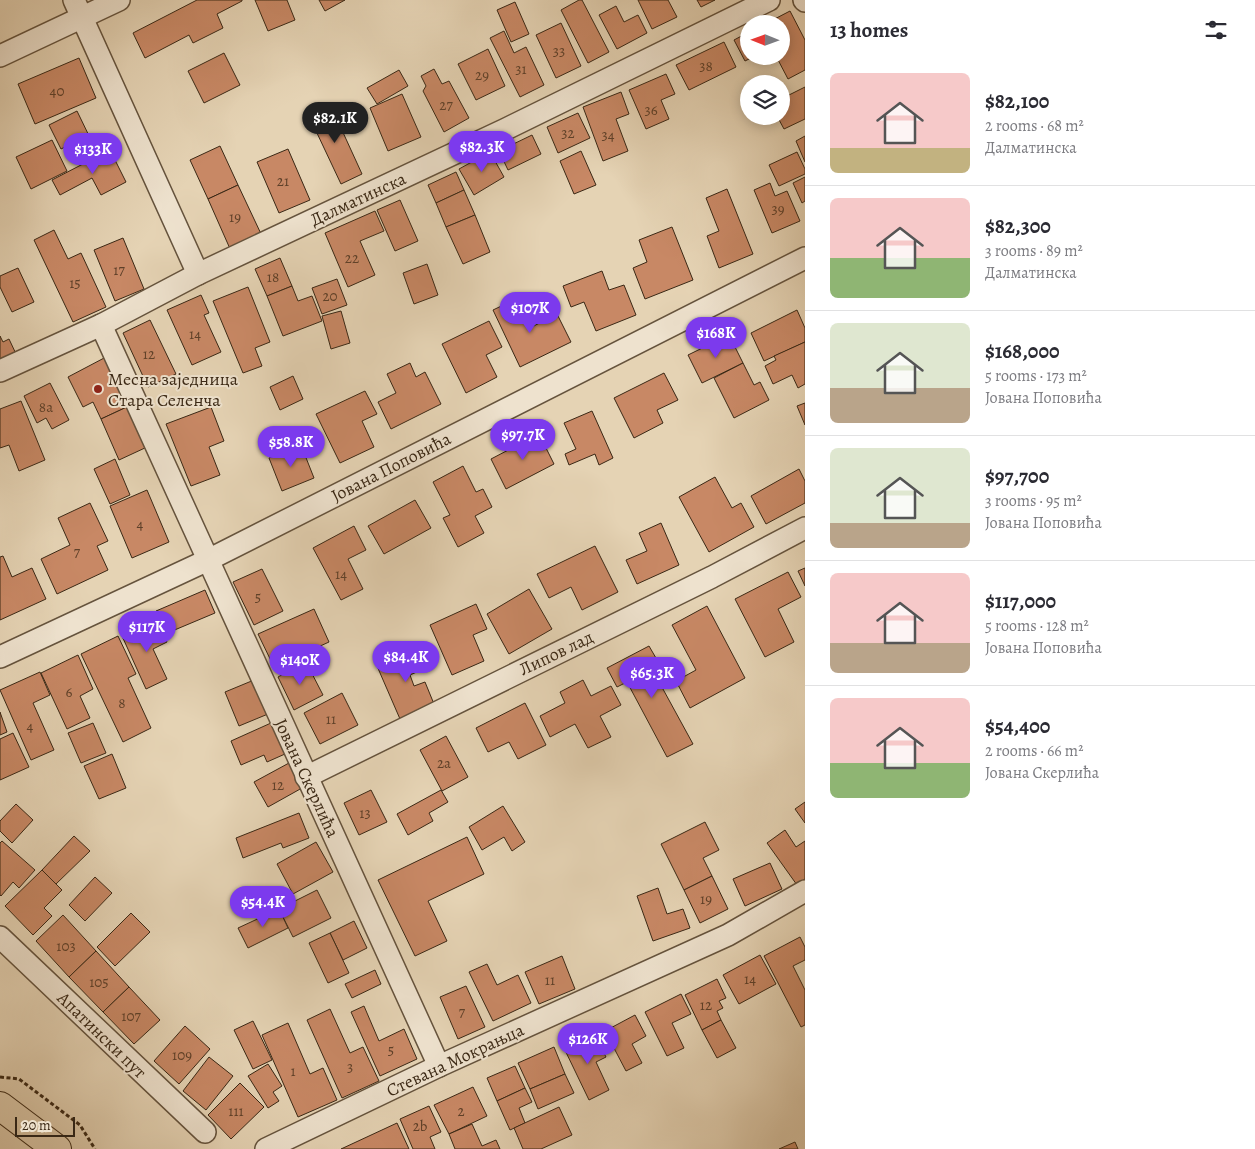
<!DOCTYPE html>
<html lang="en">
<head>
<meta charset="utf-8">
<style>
  body { margin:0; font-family:Alegreya,serif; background:#f2f2f3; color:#2b2b33; height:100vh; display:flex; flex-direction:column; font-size:19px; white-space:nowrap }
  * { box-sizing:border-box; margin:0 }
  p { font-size:16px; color:#7c7c81 }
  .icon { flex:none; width:28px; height:28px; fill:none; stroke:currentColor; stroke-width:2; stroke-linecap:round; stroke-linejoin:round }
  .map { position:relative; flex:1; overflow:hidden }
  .drawer { display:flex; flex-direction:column; background:#fff; width:450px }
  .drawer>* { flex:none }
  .needle { width:32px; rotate:271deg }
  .fabs { position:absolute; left:740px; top:15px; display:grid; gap:10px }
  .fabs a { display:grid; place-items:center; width:50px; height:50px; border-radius:50%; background:#fff; box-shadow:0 2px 12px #0003; font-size:25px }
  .scale { position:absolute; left:15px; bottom:12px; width:60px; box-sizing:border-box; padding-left:5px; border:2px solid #3a2815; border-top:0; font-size:14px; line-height:18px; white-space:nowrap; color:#3a2815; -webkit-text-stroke:4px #eee2ce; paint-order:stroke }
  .price { position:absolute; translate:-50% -42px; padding:0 11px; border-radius:18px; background:#7c3aed; color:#fff; font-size:16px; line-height:32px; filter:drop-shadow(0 1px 2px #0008) }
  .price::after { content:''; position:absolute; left:50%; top:30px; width:15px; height:11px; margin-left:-8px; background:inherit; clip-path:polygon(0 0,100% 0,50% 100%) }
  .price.selected { background:#222; color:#fff }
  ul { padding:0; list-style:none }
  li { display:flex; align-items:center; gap:15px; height:125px; padding:0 25px }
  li+li { border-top:1px solid #e1e1e2 }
  li span { display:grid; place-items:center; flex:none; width:140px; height:100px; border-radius:8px; color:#555 }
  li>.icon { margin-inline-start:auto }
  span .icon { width:60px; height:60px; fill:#fffc; stroke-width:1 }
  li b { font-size:21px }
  h2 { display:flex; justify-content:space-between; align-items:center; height:60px; padding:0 25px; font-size:21px }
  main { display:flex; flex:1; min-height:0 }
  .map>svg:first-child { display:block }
  .building { fill:#c88865; stroke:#3a2815 }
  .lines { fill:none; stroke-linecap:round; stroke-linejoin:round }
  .minor-casing { stroke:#65533d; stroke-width:24 }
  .primary-casing { stroke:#3a2815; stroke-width:30 }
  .path { stroke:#3a2815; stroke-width:3; stroke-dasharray:4 2.5; stroke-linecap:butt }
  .minor { stroke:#eee2ce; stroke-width:21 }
  .primary { stroke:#e5d3b4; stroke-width:28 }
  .poi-dot { fill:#8f2418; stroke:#eee2ce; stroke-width:2 }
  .labels { text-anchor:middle; stroke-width:4; stroke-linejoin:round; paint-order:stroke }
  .number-label { font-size:15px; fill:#5e4029 }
  .street-label { font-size:18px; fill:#3a2815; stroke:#eee2ce }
  .poi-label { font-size:18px; fill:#3a2815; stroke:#eee2ce; text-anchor:start }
</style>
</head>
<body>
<main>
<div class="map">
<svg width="805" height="1149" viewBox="0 0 805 1149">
  <rect width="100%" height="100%" fill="#e5d3b4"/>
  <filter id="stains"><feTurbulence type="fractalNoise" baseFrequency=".004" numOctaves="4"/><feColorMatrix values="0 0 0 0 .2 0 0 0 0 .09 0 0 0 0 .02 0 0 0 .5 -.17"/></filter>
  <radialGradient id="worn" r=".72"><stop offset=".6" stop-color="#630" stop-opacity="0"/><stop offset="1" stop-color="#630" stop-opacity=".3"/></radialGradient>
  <g class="building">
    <path d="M197,0H242V1L217,14L223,28L193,43L189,35L145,58L133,33Z"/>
    <path d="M255,0H287L295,20L268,31Z"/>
    <path d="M319,0H345L325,11Z"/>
    <path d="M579,0H582L609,52L588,63L561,10Z"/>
    <path d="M638,0H668L677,17L652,29Z"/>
    <path d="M697,0H715L701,7Z"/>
    <path d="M515,2L529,34L511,42L497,10Z"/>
    <path d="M616,6L624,22L638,15L647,33L617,49L599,15Z"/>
    <path d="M790,11L805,40V70L788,79L776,56H781V24H765Z"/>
    <path d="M561,23L581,66L556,78L536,35Z"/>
    <path d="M504,31L514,53L526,47L544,85L520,97L490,38Z"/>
    <path d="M749,32V56H755L745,61L734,40Z"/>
    <path d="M724,42L736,67L689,90L676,65Z"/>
    <path d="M488,49L505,86L476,100L458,64Z"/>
    <path d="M224,53L240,85L204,103L188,71Z"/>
    <path d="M79,58L96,98L35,124L18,84Z"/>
    <path d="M434,69L442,84L449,81L469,118L444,132L423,91L426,86L421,76Z"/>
    <path d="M399,70L408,86L377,104L367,88Z"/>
    <path d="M666,74L675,94L661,100L669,119L646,129L629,90Z"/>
    <path d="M805,87V119L784,129L777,116H781V99Z"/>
    <path d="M621,92L629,114L616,119L628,151L603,161L583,107Z"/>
    <path d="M402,94L421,137L388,151L370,108Z"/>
    <path d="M330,104L362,174L341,184L308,114Z"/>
    <path d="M77,111L92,142L73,152L69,145L61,149L49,125Z"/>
    <path d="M578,113L590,138L558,153L547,127Z"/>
    <path d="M532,135L541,154L508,170L499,151Z"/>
    <path d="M805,136V162L796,141Z"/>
    <path d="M52,140L67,171L31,189L16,157Z"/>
    <path d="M220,146L238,185L208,199L190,160Z"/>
    <path d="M288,149L310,200L279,213L257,162Z"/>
    <path d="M110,150L126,182L101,195L92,178L60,195L52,180Z"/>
    <path d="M581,151L596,185L574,194L560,161Z"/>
    <path d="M490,152L504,177L474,195L459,169Z"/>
    <path d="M797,152L805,169V174L779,186L769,165Z"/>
    <path d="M456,172L464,190L436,203L428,185Z"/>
    <path d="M805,177V201L802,203L793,183Z"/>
    <path d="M770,183L775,196L787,191L800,221L772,233L754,190Z"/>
    <path d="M238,185L262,236L231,251L208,199Z"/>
    <path d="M727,189L753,254L719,268L707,236L719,231L706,198Z"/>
    <path d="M464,190L475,215L446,227L436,203Z"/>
    <path d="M400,200L418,241L395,251L377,210Z"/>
    <path d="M375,211L384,231L360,241L375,275L348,287L325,233Z"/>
    <path d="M475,215L490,252L463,264L446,227Z"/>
    <path d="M672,227L693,280L645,299L633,268L647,262L639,240Z"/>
    <path d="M54,230L68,259L81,253L106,307L73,322L34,240Z"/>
    <path d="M123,238L144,289L115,301L94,250Z"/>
    <path d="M280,258L292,286L267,296L255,269Z"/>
    <path d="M427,264L438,295L414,304L403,273Z"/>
    <path d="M18,268L34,302L12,312L0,287V276Z"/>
    <path d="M602,271L609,290L624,285L636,315L596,331L584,302L571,307L563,286Z"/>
    <path d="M337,279L347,305L322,314L312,288Z"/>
    <path d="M292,286L298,301L312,296L322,321L283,336L267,296Z"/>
    <path d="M248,287L270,342L255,348L262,366L243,373L213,301Z"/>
    <path d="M201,295L209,313L204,315L221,352L192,365L167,310Z"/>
    <path d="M514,300L528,329L557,314L571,342L520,367L493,310Z"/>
    <path d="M797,310L805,328V342L764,361L751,333Z"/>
    <path d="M341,311L350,343L331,349L322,316Z"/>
    <path d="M150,320L176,374L148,387L123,333Z"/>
    <path d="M489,321L502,347L486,355L497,377L466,393L442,344Z"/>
    <path d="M729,335L743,363L702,383L688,355Z"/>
    <path d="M0,336L3,342L9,339L17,356L0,364Z"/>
    <path d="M805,342V384L798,388L792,375L773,384L765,366L776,360L774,356Z"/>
    <path d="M106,357L129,406L101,419L93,402L83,407L68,377Z"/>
    <path d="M410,363L416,377L425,372L441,404L391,429L378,402L396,393L387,374Z"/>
    <path d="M743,363L754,385L760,382L769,400L734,418L714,378Z"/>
    <path d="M664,373L678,400L657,410L663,423L634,438L614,398Z"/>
    <path d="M293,376L303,399L280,410L270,387Z"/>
    <path d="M50,383L69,420L52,429L46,418L37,423L24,396Z"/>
    <path d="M365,391L377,414L362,421L374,447L340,463L316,414Z"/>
    <path d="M21,401L45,460L19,471L9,445L0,448V409Z"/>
    <path d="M805,403V425L797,406Z"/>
    <path d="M129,406L147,447L119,460L101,419Z"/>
    <path d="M211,407L224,441L209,447L220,475L191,486L166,424Z"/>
    <path d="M592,411L613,458L599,465L595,454L569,465L565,454L576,449L564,423Z"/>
    <path d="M539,434L554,464L506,489L491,459Z"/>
    <path d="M301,445L314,478L282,491L269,458Z"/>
    <path d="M115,459L130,495L110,504L94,469Z"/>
    <path d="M463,466L476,492L483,489L492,507L475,516L484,533L458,547L443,518L450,515L433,482Z"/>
    <path d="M799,469L805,481V503L766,524L751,496Z"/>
    <path d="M715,477L732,508L741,503L754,527L709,552L679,497Z"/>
    <path d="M147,490L169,542L132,558L110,506Z"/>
    <path d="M415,500L431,528L384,554L368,526Z"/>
    <path d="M90,503L108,541L97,546L108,570L57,594L41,559L70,545L58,518Z"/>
    <path d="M661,523L679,565L637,584L626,560L647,551L639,533Z"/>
    <path d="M354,526L366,550L348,559L363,589L341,600L313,548Z"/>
    <path d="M595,546L618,592L582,610L571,587L549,598L537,574Z"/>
    <path d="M3,556L12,577L32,568L46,599L0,620V557Z"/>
    <path d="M805,568V586L798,571Z"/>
    <path d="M262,569L283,611L254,625L233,582Z"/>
    <path d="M788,572L801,597L778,609L794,642L765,657L735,599Z"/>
    <path d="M529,589L552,629L509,654L487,614Z"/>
    <path d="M205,590L215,613L165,634L156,611Z"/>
    <path d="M476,604L487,629L473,635L484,661L452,675L430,625Z"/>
    <path d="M707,606L745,678L690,708L676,681L696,670L672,625Z"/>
    <path d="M314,609L329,642L274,667L258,634Z"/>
    <path d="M156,620L167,642L153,649L167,679L146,689L122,636Z"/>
    <path d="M118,636L136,674L128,678L151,728L123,742L81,654Z"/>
    <path d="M649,646L660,665L652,669L693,744L667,757L627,682L617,687L607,668Z"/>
    <path d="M419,648L428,667L410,675L414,686L425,682L434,704L400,719L377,666Z"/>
    <path d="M78,655L93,689L80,696L90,718L67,729L41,673Z"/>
    <path d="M306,662L323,695L294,710L278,677Z"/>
    <path d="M40,672L50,695L33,703L54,750L31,760L0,690Z"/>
    <path d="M254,680L268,714L239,726L225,692Z"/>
    <path d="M583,680L591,696L611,686L621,705L600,716L611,737L588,748L575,724L550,737L540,716L565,703L560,692Z"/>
    <path d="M342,693L358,725L320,744L304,713Z"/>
    <path d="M525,703L546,745L518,759L509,742L488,752L476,728Z"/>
    <path d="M0,712L7,732L0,735Z"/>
    <path d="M93,723L106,753L81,763L68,733Z"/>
    <path d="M271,723L285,754L267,762L264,755L241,765L231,741Z"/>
    <path d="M13,733L29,767L0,780V739Z"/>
    <path d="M446,736L468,777L442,791L420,750Z"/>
    <path d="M112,754L126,788L99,799L84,766Z"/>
    <path d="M289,763L302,788L268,807L254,782Z"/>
    <path d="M371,790L387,822L359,835L344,803Z"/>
    <path d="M441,790L448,802L429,813L433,821L408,835L397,814Z"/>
    <path d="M805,802V823L795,809Z"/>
    <path d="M16,804L33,820L12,843L0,831V821Z"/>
    <path d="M503,806L525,842L512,851L504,837L482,850L469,827Z"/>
    <path d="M299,813L309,838L283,848L281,843L243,858L236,838Z"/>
    <path d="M705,822L719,850L703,858L712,876L684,890L661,844Z"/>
    <path d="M785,830L796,847L805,841V879L797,885L767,843Z"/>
    <path d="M74,836L90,851L56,884L42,870Z"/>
    <path d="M467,837L484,874L428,901L447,941L415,956L378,880Z"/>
    <path d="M2,841L35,870L19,888L13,882L1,896L0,895V843Z"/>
    <path d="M316,842L333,872L293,894L277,864Z"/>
    <path d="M770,863L782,889L745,906L733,879Z"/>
    <path d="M42,870L62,890L44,908L52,916L33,935L5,906Z"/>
    <path d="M712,876L728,909L700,923L684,890Z"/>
    <path d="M95,877L112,893L85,921L69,905Z"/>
    <path d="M658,888L667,914L683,909L690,928L653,941L637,896Z"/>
    <path d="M317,890L331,918L293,937L279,909Z"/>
    <path d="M279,909L288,928L248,948L238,928Z"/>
    <path d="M131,913L150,932L115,966L97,947Z"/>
    <path d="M63,915L96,951L69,977L36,941Z"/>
    <path d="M354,921L367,948L343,960L330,933Z"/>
    <path d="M330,933L349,973L328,983L309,943Z"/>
    <path d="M800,937L805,947V960L793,966L805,990V1025L801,1027L764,956Z"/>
    <path d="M96,951L129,987L103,1012L69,977Z"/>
    <path d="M760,955L776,984L739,1004L723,975Z"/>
    <path d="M562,956L575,989L539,1004L525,972Z"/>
    <path d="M487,964L497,985L518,975L531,1003L493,1021L469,972Z"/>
    <path d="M375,970L381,984L352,998L345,984Z"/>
    <path d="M717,979L726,998L719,1001L723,1008L717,1011L721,1020L702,1030L685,995Z"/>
    <path d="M466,986L485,1027L458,1039L440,997Z"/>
    <path d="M129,987L160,1020L134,1044L103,1012Z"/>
    <path d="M681,994L691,1014L672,1023L684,1048L667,1056L645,1012Z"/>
    <path d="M364,1006L379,1041L404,1029L417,1059L380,1076L351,1012Z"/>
    <path d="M330,1009L350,1053L363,1047L379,1081L342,1098L307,1020Z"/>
    <path d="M635,1015L646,1036L632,1044L642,1063L626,1071L605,1031Z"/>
    <path d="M721,1020L736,1048L717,1058L702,1030Z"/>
    <path d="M253,1021L272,1060L253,1069L234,1030Z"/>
    <path d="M288,1023L310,1074L323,1068L337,1100L298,1117L262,1035Z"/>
    <path d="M185,1026L210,1049L179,1084L154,1061Z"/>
    <path d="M586,1034L588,1040L595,1036L606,1057L596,1062L609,1090L589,1100L563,1046Z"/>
    <path d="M554,1047L565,1074L530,1089L518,1063Z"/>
    <path d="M209,1057L233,1076L206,1110L183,1091Z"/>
    <path d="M268,1064L282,1086L273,1092L279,1101L268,1108L248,1076Z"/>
    <path d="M515,1066L525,1088L497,1101L487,1078Z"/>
    <path d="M565,1074L574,1093L538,1109L530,1089Z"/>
    <path d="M240,1083L264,1107L231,1139L208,1115Z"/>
    <path d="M473,1087L487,1116L449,1134L434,1105Z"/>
    <path d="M525,1088L532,1102L519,1108L525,1123L510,1130L497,1101Z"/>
    <path d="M429,1106L441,1132L430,1137L435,1149H413L400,1119Z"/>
    <path d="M559,1107L572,1135L541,1149H523L514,1128Z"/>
    <path d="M397,1123L409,1149H341Z"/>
    <path d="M472,1124L482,1146L496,1140L500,1149H455L449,1134Z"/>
    <path d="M795,1142L798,1149H779Z"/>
  </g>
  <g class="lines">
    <g class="minor-casing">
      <g id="minor">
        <path d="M74,0L198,274"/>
        <path d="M804,0L805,1"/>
        <path d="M0,56L119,0"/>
        <path d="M101,325L439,1066"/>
        <path d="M0,371L101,325L198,274L506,129L769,0"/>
        <path d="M0,657L208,560L805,258"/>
        <path d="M306,777L712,577L805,528"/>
        <path d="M0,937L205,1132"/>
        <path d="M266,1149L439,1066L728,935L805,891"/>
      </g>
    </g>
    <g class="primary-casing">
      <path id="primary" d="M0,1106L57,1149"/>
    </g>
    <path class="path" d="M0,1077L19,1079L80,1125L95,1149"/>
    <use href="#minor" class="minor"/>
    <use href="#primary" class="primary"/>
  </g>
  <circle class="poi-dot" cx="98" cy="389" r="5"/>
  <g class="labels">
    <g class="number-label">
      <text x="559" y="56">33</text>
      <text x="706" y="71">38</text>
      <text x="521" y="74">31</text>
      <text x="482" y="80">29</text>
      <text x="57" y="96">40</text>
      <text x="446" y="110">27</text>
      <text x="651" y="115">36</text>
      <text x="568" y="138">32</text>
      <text x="608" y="140">34</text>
      <text x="283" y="186">21</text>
      <text x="778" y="214">39</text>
      <text x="235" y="222">19</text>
      <text x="352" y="263">22</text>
      <text x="119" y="275">17</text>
      <text x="273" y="282">18</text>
      <text x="75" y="288">15</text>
      <text x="330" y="301">20</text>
      <text x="195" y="339">14</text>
      <text x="149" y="359">12</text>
      <text x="46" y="412">8a</text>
      <text x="140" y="529">4</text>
      <text x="77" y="557">7</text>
      <text x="341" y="579">14</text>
      <text x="258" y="602">5</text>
      <text x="69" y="697">6</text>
      <text x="122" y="708">8</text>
      <text x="331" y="724">11</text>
      <text x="30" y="731">4</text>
      <text x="444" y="768">2a</text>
      <text x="278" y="790">12</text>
      <text x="365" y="818">13</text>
      <text x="706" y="904">19</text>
      <text x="66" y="951">103</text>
      <text x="750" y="984">14</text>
      <text x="550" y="985">11</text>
      <text x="99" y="987">105</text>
      <text x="706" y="1010">12</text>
      <text x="462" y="1017">7</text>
      <text x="131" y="1021">107</text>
      <text x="391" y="1055">5</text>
      <text x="182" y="1060">109</text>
      <text x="350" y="1072">3</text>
      <text x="293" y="1076">1</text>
      <text x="236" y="1116">111</text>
      <text x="461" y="1116">2</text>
      <text x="420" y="1131">2b</text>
    </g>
    <g class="street-label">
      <text transform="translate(358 199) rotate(-25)" y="6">Далматинска</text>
      <text transform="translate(391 467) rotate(-27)" y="6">Јована Поповића</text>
      <text transform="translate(556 653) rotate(-26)" y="6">Липов лад</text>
      <text transform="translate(307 778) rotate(65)" y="6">Јована Скерлића</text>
      <text transform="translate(102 1035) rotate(44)" y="6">Апатински пут</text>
      <text transform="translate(455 1060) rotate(-25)" y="6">Стевана Мокрањца</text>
    </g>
    <g class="poi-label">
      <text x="108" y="385">Месна заједница<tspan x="108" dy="21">Стара Селенча</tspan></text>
    </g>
  </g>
  <rect width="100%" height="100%" filter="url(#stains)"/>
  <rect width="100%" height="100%" fill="url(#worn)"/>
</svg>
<div class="fabs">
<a><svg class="needle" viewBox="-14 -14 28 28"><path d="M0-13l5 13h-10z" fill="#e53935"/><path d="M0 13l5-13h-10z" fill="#7c7c81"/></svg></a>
<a><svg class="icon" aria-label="layers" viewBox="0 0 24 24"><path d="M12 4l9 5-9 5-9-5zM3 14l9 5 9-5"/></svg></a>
</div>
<div class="scale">20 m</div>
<b class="price selected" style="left:335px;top:144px">$82.1K</b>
<b class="price" style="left:482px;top:173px">$82.3K</b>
<b class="price" style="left:93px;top:175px">$133K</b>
<b class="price" style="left:530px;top:334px">$107K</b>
<b class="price" style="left:716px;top:359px">$168K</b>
<b class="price" style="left:523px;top:461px">$97.7K</b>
<b class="price" style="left:291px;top:468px">$58.8K</b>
<b class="price" style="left:147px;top:653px">$117K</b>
<b class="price" style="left:406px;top:683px">$84.4K</b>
<b class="price" style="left:300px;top:686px">$140K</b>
<b class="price" style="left:652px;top:699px">$65.3K</b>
<b class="price" style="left:263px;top:928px">$54.4K</b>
<b class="price" style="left:588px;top:1065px">$126K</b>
</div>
<section class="drawer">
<h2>13 homes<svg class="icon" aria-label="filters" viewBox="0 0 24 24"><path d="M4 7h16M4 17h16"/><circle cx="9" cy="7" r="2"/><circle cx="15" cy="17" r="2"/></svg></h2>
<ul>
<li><span style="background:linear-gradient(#f6c9c9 75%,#c2b280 0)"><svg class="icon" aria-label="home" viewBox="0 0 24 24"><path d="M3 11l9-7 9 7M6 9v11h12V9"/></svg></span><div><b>$82,100</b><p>2 rooms · 68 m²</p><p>Далматинска</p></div></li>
<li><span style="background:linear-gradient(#f6c9c9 60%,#8fb573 0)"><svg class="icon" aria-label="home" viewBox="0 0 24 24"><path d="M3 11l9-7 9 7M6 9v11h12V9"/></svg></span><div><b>$82,300</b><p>3 rooms · 89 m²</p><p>Далматинска</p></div></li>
<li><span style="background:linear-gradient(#dfe7d0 65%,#b9a48a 0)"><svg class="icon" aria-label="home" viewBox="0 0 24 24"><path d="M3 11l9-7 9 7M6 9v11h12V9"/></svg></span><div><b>$168,000</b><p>5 rooms · 173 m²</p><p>Јована Поповића</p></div></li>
<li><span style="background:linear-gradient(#dfe7d0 75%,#b9a48a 0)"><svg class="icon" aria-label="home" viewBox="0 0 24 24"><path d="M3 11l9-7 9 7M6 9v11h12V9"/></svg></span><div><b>$97,700</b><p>3 rooms · 95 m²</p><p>Јована Поповића</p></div></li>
<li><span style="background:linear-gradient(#f6c9c9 70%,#b9a48a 0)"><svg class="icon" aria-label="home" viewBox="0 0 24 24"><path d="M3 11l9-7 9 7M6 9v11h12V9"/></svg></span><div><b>$117,000</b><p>5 rooms · 128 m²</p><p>Јована Поповића</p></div></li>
<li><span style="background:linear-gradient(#f6c9c9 65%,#8fb573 0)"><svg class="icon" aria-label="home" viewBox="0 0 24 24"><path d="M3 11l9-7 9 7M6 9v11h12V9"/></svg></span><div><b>$54,400</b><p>2 rooms · 66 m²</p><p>Јована Скерлића</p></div></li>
</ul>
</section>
</main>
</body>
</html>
